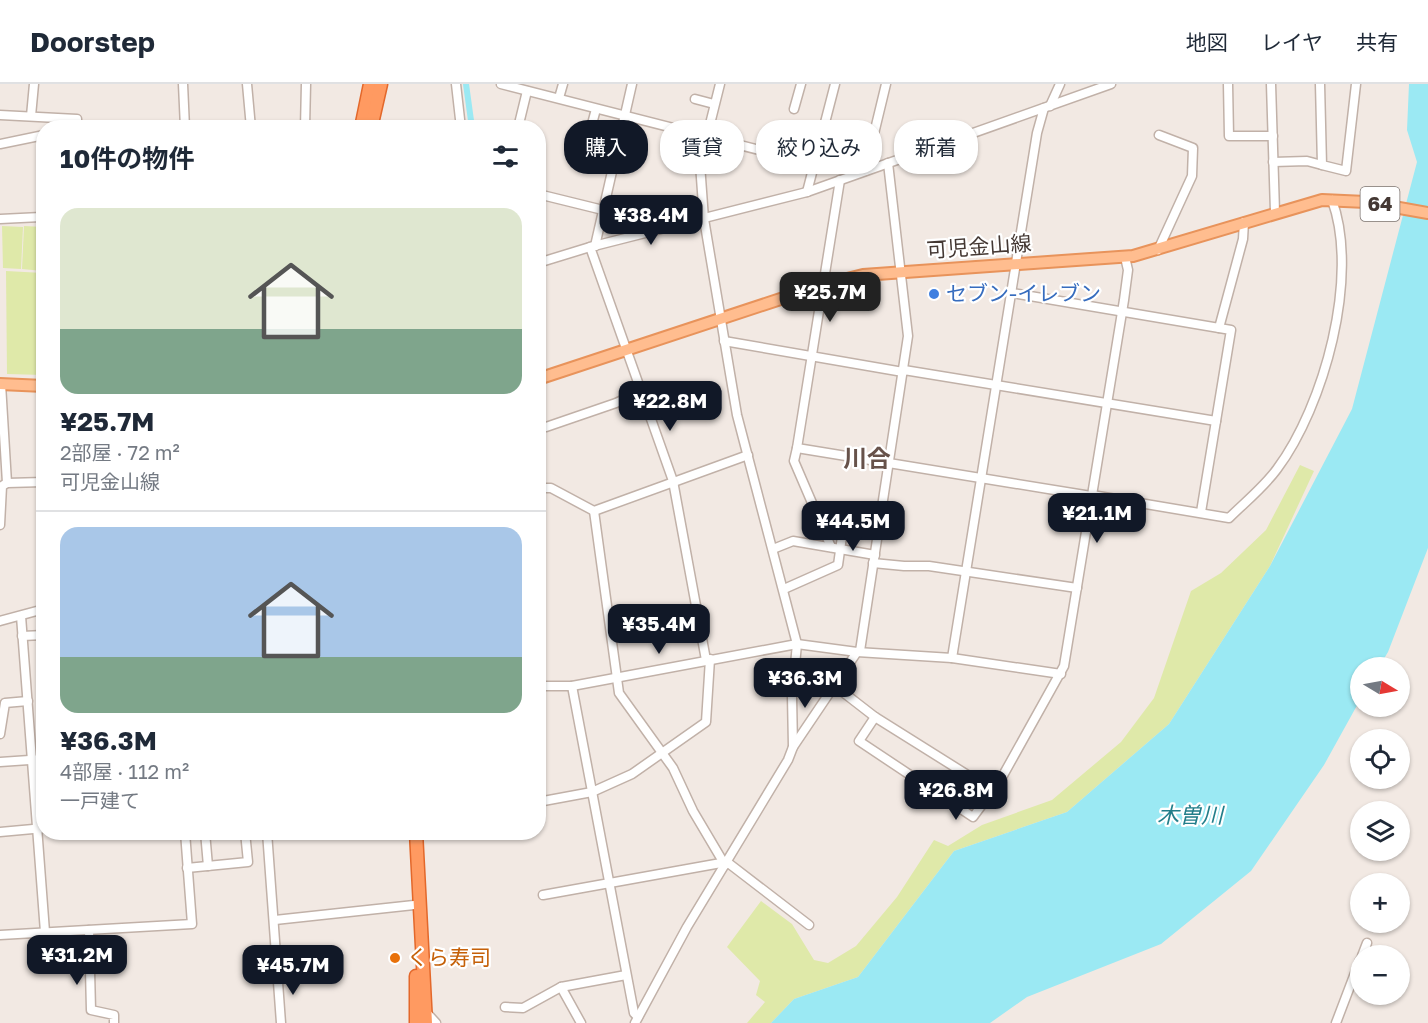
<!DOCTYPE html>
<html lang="ja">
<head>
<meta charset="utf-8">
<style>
  body { margin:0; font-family:"Golos Text","Noto Sans JP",sans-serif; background:#f6f6f7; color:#1f2937; height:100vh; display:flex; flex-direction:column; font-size:22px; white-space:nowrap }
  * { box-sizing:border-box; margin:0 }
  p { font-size:20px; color:#747a83 }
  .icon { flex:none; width:33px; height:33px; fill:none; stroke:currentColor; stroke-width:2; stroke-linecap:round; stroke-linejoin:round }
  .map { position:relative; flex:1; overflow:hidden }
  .drawer { position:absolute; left:36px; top:36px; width:510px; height:720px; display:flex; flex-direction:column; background:#fff; border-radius:24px; box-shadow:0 2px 4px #0004 }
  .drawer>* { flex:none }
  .banner { position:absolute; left:564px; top:36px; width:570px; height:54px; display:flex; gap:12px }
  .needle { width:39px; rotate:100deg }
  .controls { position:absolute; left:1350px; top:573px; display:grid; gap:12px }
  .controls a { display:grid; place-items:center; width:60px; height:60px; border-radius:50%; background:#fff; box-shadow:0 2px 4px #0004; font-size:30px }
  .price { position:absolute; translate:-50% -51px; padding:0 14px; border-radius:12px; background:#111827; color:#fff; font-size:20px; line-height:39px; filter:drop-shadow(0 2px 3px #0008) }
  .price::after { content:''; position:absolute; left:50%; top:36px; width:18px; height:14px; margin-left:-9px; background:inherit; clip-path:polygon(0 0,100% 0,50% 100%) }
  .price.current { background:#222; color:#fff }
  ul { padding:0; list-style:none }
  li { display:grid; align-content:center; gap:12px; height:318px; padding:0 24px }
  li+li { border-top:2px solid #e0e1e3 }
  li span { display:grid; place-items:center; height:186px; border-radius:18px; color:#555 }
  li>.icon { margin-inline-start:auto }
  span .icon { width:108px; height:108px; fill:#fffc; stroke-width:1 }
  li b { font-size:26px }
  h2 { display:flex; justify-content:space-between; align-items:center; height:72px; padding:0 24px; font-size:26px }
  .pill { padding:0 21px; border-radius:24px; background:#fff; box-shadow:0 2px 4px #0004; font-size:21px; line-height:54px }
  .pill.current { background:#111827; color:#fff }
  header { display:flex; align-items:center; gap:36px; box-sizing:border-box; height:84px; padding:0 30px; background:#fff; border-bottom:2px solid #e0e1e3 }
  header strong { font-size:28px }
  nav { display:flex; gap:33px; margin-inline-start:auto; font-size:21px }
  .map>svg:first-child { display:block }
  .green { fill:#dfe9a9 }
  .water { fill:#9be9f3 }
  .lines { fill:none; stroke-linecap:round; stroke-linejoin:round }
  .canal { stroke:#9be9f3; stroke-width:6 }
  .minor-casing { stroke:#c1b1a8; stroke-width:11 }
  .major-casing { stroke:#e8935b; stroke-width:14 }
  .highway-casing { stroke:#e3682b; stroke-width:15 }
  .minor { stroke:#fff; stroke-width:8 }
  .major { stroke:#ffbd8f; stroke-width:10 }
  .highway { stroke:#ff9a61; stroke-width:12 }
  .shop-dot { fill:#3f7fe0; stroke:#fff; stroke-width:2 }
  .food-dot { fill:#e8710a; stroke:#fff; stroke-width:2 }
  .labels { text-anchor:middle; stroke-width:4.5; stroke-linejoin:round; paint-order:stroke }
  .shield { fill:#fff; stroke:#7c7470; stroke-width:1.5 }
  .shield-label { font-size:20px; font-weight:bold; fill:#443833 }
  .street-label { font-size:21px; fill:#443833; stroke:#fff }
  .shop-label { font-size:21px; fill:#366cbe; stroke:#fff; text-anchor:start }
  .food-label { font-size:21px; fill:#c56008; stroke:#fff; text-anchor:start }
  .water-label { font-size:22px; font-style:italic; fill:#227e8a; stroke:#fff }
  .quarter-label { font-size:24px; font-weight:bold; fill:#67524a; stroke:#fff }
</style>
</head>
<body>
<header>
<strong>Doorstep</strong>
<nav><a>地図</a><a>レイヤ</a><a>共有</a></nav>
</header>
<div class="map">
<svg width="1428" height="939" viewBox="0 0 1428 939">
  <rect width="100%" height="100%" fill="#f2e9e3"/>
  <g class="green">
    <path d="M2,142L23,143L21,185L3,184Z"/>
    <path d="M24,142L43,143V187L22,185Z"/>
    <path d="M6,187L43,189V291L7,290Z"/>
    <path d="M1300,381L1314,387L1270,482L1169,640L1067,728L954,767L858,893L794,915L771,939H747L765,918L756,911L760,897L727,863L761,817L792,840L814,876L828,879L856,862L897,813L934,756L948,762L982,741L1052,716L1121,658L1154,614L1191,507L1221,489L1266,446Z"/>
  </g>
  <path class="water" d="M1409,0H1428V464L1388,568L1379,583L1360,584V616L1324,681L1251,787L1161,860L1027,913L990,939H771L794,915L858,893L954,767L1067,728L1169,640L1270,482L1352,325L1417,78L1407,46Z"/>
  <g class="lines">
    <path class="canal" d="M466,0L472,44"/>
    <g class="minor-casing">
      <g id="minor">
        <path d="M183,0L185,44"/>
        <path d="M247,0L251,44"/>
        <path d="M456,0L461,44"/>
        <path d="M501,0L814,80"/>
        <path d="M1228,0L1229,52H1273"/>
        <path d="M1271,0L1275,128"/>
        <path d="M1320,0L1322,81L1346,87L1356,0"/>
        <path d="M559,14L563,0"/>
        <path d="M695,15L714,20"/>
        <path d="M1050,22L1060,0"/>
        <path d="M794,25L801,0"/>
        <path d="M0,31L77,35V44"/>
        <path d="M31,32L34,0"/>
        <path d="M99,44H178"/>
        <path d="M305,44L306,0"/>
        <path d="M518,44L527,7"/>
        <path d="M0,60L44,51"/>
        <path d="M584,70L596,25"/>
        <path d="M1273,78L1307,77L1322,81"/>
        <path d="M865,87L886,0"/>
        <path d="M840,96L797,364L1091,412"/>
        <path d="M807,108L835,0"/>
        <path d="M538,110L603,126"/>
        <path d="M0,135L41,133"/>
        <path d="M595,162L632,0"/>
        <path d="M590,163L673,397L706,576"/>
        <path d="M1158,166L1192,92L1193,64L1159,51"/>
        <path d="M538,179L590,163L807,108L1111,0"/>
        <path d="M1012,209L1231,246L1201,428"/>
        <path d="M1219,244L1243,155L1244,138"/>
        <path d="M724,257L903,288"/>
        <path d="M904,286L1216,337"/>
        <path d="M1,300L7,399"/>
        <path d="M546,343L616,319L641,307"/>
        <path d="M797,364L794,377L831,463"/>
        <path d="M538,404H551L594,427L748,371"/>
        <path d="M1092,411L1229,434C1244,419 1264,403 1277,385C1324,322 1360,192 1332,116"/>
        <path d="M594,427L619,609L673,684L693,727L725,781"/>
        <path d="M0,441L2,402L7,399L44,398"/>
        <path d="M773,465L793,457L875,471"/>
        <path d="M873,479L904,482H929L1077,504"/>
        <path d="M784,505L838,481L845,431L815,426"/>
        <path d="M21,532L45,848"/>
        <path d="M0,537L44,525"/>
        <path d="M22,552L44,551"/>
        <path d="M860,567L908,252L888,79"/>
        <path d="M952,574L1037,49L1044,24"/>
        <path d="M538,602H572L797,560L857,568L952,574L1061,590"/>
        <path d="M572,602L634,929L638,933"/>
        <path d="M835,602L875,633L859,657L973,733L1001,695L1064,582L1124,216L1128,186L1125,173"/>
        <path d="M875,633L993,707"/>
        <path d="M0,650L5,619L28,617"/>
        <path d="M793,663L857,568"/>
        <path d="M0,678L44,675"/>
        <path d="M538,718L592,708L632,690L706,638L710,575"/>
        <path d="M0,748L44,744"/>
        <path d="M205,748L208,782"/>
        <path d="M267,748L281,939"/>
        <path d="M727,778L809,841"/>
        <path d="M187,784L248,778L245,748"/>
        <path d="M543,811L721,779"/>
        <path d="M275,836L414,821"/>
        <path d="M89,846L91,926L114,931V939"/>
        <path d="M0,851L192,840L185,748"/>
        <path d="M1362,872L1367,859"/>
        <path d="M561,903L581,939"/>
        <path d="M505,923L523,924L561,903L626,891"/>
        <path d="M426,928L436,939"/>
        <path d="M635,939L687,843L788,676L793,663L792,612L797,560L737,331L704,135L700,80L720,0"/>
        <path d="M1336,939L1360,876"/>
      </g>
    </g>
    <g class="major-casing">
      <g id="major">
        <path d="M538,295L823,201L863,191L1133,172L1322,116L1366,118L1428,129"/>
        <path d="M0,300L44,302"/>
      </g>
    </g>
    <g class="highway-casing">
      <g id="highway">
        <path d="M361,44L370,0"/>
        <path d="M371,44L381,0"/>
        <path d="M416,748L426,939"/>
        <path d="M416,892V939"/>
      </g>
    </g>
    <use href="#minor" class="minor"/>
    <use href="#major" class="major"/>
    <use href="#highway" class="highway"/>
  </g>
  <circle class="shop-dot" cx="934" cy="210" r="6"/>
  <circle class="food-dot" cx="395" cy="874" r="6"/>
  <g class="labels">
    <rect class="shield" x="1360.5" y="103" width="39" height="34" rx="4.5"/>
    <g class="shield-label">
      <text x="1380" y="127">64</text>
    </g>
    <g class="street-label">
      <text transform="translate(979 163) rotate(-4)" y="7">可児金山線</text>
    </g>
    <g class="shop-label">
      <text x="946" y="217">セブン-イレブン</text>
    </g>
    <g class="food-label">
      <text x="407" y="881">くら寿司</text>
    </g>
    <g class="water-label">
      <text x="1190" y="739">木曽川</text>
    </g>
    <g class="quarter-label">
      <text x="867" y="383">川合</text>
    </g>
  </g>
</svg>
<div class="controls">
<a><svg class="needle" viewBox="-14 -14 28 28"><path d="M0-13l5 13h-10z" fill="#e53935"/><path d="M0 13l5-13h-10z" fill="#747a83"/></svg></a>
<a><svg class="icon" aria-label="locate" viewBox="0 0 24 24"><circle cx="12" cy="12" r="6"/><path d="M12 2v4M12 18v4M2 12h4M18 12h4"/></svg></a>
<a><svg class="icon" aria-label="layers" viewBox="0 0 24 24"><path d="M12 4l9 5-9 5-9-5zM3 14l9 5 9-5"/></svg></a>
<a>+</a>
<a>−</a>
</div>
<b class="price" style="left:651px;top:162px">¥38.4M</b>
<b class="price current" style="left:830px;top:239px">¥25.7M</b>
<b class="price" style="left:670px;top:348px">¥22.8M</b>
<b class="price" style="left:1097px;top:460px">¥21.1M</b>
<b class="price" style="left:853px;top:468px">¥44.5M</b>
<b class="price" style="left:659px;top:571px">¥35.4M</b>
<b class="price" style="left:805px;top:625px">¥36.3M</b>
<b class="price" style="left:956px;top:737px">¥26.8M</b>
<b class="price" style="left:77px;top:902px">¥31.2M</b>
<b class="price" style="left:293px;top:912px">¥45.7M</b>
<div class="banner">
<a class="pill current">購入</a>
<a class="pill">賃貸</a>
<a class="pill">絞り込み</a>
<a class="pill">新着</a>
</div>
<section class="drawer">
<h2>10件の物件<svg class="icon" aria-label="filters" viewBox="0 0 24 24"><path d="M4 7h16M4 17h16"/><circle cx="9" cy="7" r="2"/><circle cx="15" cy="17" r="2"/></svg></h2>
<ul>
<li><span style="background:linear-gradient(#dfe7d0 65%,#7fa58c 0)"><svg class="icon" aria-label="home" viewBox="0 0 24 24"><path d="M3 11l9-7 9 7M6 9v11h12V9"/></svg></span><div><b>¥25.7M</b><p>2部屋 · 72 m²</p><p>可児金山線</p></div></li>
<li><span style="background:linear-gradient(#a9c7e8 70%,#7fa58c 0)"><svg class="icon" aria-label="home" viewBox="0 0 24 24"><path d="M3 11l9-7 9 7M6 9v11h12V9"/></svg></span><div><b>¥36.3M</b><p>4部屋 · 112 m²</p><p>一戸建て</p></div></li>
</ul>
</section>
</div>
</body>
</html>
